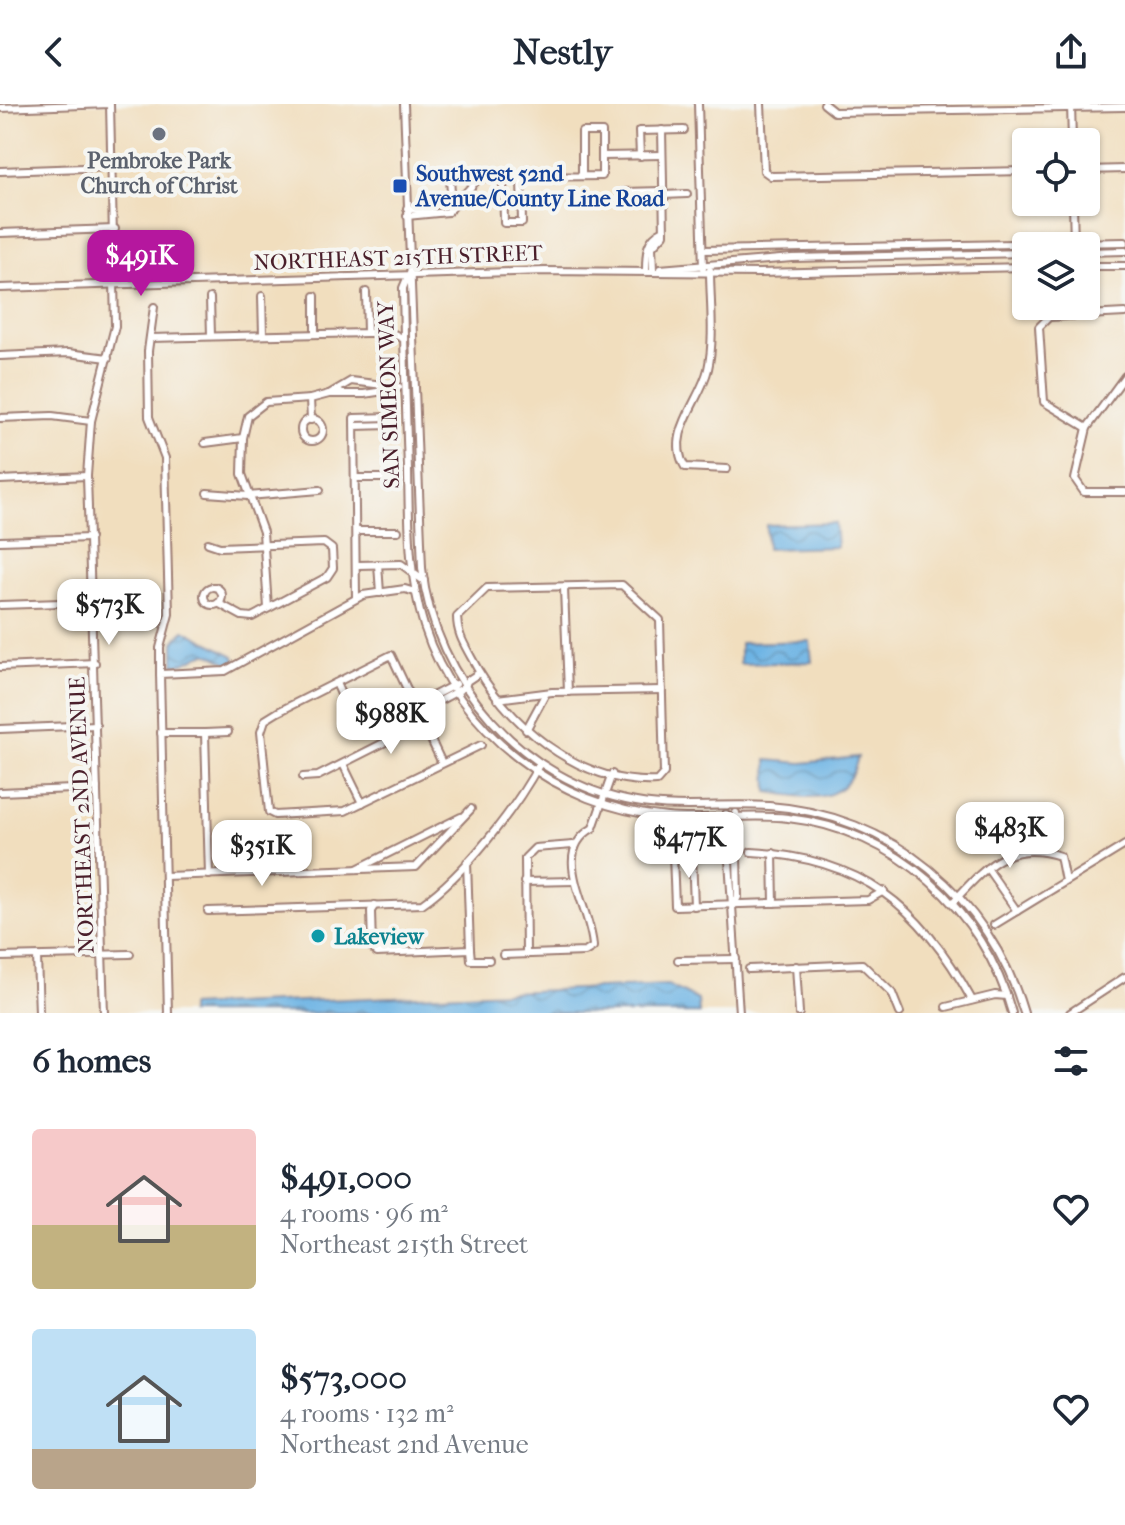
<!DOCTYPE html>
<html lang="en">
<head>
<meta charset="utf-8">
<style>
  body { margin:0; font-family:"IM FELL French Canon",serif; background:#f6f6f7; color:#1f2937; height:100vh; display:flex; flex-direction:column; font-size:30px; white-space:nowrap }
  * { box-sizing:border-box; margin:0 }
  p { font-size:26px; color:#747a83 }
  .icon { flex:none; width:44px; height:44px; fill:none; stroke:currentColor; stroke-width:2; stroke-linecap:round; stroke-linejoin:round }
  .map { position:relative; height:909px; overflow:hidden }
  .side { display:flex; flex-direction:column; background:#fff; flex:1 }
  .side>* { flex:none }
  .controls { position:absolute; left:1012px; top:24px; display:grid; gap:16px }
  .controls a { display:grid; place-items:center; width:88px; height:88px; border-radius:8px; background:#fff; box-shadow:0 2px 6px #0004; font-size:40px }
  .price { position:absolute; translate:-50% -68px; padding:0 18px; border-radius:16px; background:#fff; color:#222; font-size:26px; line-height:52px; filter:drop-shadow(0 2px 4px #0008) }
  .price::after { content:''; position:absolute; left:50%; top:48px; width:24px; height:18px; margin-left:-12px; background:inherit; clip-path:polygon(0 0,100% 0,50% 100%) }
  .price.active { background:#b5179e; color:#fff }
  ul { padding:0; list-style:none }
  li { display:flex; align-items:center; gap:24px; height:200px; padding:0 32px }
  li span { display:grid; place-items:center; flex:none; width:224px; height:160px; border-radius:8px; color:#555 }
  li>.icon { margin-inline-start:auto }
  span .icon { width:96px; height:96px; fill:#fffc; stroke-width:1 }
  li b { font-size:34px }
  h2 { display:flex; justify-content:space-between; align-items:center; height:96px; padding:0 32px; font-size:34px }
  header { display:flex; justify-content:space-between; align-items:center; height:104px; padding:0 32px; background:#fff; font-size:36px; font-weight:700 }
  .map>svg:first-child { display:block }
  .water { fill:url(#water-waves); stroke:#5c6a88; stroke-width:2 }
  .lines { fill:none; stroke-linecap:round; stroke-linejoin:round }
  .minor-casing { stroke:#9e7e74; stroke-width:10 }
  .minor { stroke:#fff; stroke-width:6 }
  .worship-dot { fill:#6b7280; stroke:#f6f6f2; stroke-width:3 }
  .transit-dot { fill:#1a4fb4; stroke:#f6f6f2; stroke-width:3 }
  .culture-dot { fill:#0f9aa8; stroke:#f6f6f2; stroke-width:3 }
  .labels { text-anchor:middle; stroke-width:8; stroke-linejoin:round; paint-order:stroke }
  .worship-label { font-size:22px; font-weight:bold; fill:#5b616d; stroke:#f6f6f2 }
  .transit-label { font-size:22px; font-weight:bold; fill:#164399; stroke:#f6f6f2; text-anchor:start }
  .street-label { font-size:22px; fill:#4a1f2b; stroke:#f6f6f2 }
  .culture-label { font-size:22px; font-weight:bold; fill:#0d838f; stroke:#f6f6f2; text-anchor:start }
</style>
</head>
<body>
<header><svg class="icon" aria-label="back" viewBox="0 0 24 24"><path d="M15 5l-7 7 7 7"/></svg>Nestly<svg class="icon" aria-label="share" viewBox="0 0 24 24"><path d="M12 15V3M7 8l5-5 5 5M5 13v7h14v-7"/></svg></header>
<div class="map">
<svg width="1125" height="909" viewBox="0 0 1125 909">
  <defs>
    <pattern id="water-waves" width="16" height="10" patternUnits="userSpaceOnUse" patternTransform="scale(2)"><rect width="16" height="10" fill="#6db4e4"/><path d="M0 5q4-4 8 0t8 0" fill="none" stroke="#5c92b9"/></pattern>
  </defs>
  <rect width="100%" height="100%" fill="#f6f6f2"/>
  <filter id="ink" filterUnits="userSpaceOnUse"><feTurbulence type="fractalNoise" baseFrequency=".0125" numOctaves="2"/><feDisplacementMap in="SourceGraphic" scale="16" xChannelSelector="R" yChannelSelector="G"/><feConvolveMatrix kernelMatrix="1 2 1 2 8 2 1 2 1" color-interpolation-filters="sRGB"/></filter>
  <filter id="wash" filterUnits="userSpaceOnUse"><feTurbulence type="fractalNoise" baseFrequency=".006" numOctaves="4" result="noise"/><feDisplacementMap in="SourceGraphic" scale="32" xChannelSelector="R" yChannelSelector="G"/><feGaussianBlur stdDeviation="1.8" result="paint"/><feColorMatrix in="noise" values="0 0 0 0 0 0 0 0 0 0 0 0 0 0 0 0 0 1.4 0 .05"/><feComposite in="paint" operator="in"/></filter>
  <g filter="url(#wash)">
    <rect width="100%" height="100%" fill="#f1debe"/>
    <g class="water">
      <path d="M835,419L837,443L767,445L766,421Z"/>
      <path d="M184,526L234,552L235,557L229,560C195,538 203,558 174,561V538Z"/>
      <path d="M810,537L812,558L740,560V539Z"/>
      <path d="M858,653C846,704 808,694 768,688L767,656L802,659Z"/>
      <path d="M668,881L698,896L699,909H189V902Z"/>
    </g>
  </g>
  <g filter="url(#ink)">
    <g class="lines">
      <g class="minor-casing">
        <g id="minor">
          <path d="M404,0L422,464C434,576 523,679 636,698C681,706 724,699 769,702C890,710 990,793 1024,909"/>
          <path d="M698,0L703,164"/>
          <path d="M761,0L764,67L771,72L1026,67"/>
          <path d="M824,0L834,8L1125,3"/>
          <path d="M1071,0L1072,38"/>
          <path d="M0,4L110,0L115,222L91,317L87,372L104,909"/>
          <path d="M602,52L662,51"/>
          <path d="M640,52L639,27L684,26"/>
          <path d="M1086,66L1125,65"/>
          <path d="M0,67L112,63"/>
          <path d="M503,73L504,119H522L521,73"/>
          <path d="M624,88L663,87"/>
          <path d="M663,91L687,90"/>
          <path d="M1073,98L1074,142"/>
          <path d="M407,104L432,108"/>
          <path d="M452,104L450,74L602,72V28H582V72"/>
          <path d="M407,112L448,108L480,73"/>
          <path d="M0,129L115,125"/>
          <path d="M703,146L1125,138"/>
          <path d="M1086,148L1125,147"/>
          <path d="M1086,162H1125"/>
          <path d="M660,165L792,154L1026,149"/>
          <path d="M646,166C646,149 646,134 664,126"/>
          <path d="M653,166L652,143L664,130L662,26"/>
          <path d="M710,166C710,197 715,234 708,265C701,296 665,330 685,363L727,365"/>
          <path d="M408,172L403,184C404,244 406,305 408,366C409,418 408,471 424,522C458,628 557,703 667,713C707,717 748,709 788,714C895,726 984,806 1012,909"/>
          <path d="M0,184L545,167L759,169L1026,163"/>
          <path d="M262,192L263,231"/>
          <path d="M315,192V229"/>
          <path d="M210,194L211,232"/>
          <path d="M154,203L148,247L149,313L165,354L169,510L160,544V570"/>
          <path d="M367,229H392L404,235"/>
          <path d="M150,234L367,229L366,188"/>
          <path d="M0,252L68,249L108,254"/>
          <path d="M1125,272L1087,324L1075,375L1084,388H1125"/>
          <path d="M329,290H364L397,285"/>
          <path d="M310,295L311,316"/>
          <path d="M0,314L52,312L91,317"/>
          <circle cx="312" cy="326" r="11"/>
          <path d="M354,322L391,321L394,317L391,313L354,314L356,494"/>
          <path d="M1087,324L1044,298L1039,223L1049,213L1125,209"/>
          <path d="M205,339L243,334"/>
          <path d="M356,374H398"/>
          <path d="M0,376L87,372"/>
          <path d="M207,389L248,392L320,386"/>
          <path d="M357,427H398"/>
          <path d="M0,437L90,434"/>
          <path d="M208,439L220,443L324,439L332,445L333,464L327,473L252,513L242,512L218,499"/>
          <path d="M378,460L380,489"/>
          <path d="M358,461L401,460L424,477"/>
          <path d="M622,481L660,516L664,669L657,677C578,681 505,619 471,553C464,540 457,529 457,513L487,484Z"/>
          <circle cx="213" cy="492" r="9"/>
          <path d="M564,484L568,588"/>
          <path d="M0,501L123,497"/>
          <path d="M268,504L263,428L242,370L243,334L248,312L266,298L310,295L329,290L351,277L399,283"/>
          <path d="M0,563L95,559"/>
          <path d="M336,579L349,608"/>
          <path d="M497,595L552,588L662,586"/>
          <path d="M417,600L456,580"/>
          <path d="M420,607L465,583L467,577L479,569"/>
          <path d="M0,625L96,621"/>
          <path d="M526,626L545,591"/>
          <path d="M161,629H205L209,771"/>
          <path d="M205,629L228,628"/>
          <path d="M441,657L391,551L278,608L265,616L261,628L269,708L275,711L345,707L481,641"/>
          <path d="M343,660L362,699"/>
          <path d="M303,673L318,672L425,618"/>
          <path d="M0,688L97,684"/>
          <path d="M726,710L739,909"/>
          <path d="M751,748C861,754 920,801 972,896"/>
          <path d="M773,749L774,799"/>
          <path d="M692,750L694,802"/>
          <path d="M673,751L675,802L868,796L884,787"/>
          <path d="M651,752L714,749"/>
          <path d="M987,764L1017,807"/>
          <path d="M357,765L461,713"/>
          <path d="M165,772L416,763L471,705"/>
          <path d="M524,778L575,777"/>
          <path d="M952,799C986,763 1008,735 1060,752L1065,777"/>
          <path d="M734,800L738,793L736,709"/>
          <path d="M375,801L371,807L372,844L377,849L470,845L467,758"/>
          <path d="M208,807L422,800C464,771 516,704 540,659"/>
          <path d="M994,821L1125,741"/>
          <path d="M470,845L471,856H489"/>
          <path d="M526,850L525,754L535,744L573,741"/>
          <path d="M503,851L585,848L593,843C592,805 548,749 593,724L612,670"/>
          <path d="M0,853L130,850"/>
          <path d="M37,853L39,909"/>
          <path d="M678,856L736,855"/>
          <path d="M796,862L799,909"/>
          <path d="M749,865L862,860L892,889L900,909"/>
          <path d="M946,903L995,891L1007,892"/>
          <path d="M168,909L160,570L225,567L363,491L405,485L415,488"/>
          <path d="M1070,909L1125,873"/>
        </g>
      </g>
      <use href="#minor" class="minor"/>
    </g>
  </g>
  <circle class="worship-dot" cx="159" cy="30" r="8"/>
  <rect class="transit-dot" x="392" y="74" width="16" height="16" rx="4"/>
  <circle class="culture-dot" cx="318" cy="832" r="8"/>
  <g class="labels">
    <g class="worship-label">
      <text x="159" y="64">Pembroke Park<tspan x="159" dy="25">Church of Christ</tspan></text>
    </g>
    <g class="transit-label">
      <text x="416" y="77">Southwest 52nd<tspan x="416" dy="25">Avenue/County Line Road</tspan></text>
    </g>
    <g class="street-label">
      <text transform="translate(398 153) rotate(-2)" y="8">NORTHEAST 215TH STREET</text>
      <text transform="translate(388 291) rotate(-92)" y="8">SAN SIMEON WAY</text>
      <text transform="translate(81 711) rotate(-92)" y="8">NORTHEAST 2ND AVENUE</text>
    </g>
    <g class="culture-label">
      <text x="334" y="840">Lakeview</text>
    </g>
  </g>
</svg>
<div class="controls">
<a><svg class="icon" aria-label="locate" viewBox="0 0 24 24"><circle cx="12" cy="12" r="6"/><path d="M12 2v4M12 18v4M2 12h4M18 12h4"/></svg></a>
<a><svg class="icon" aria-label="layers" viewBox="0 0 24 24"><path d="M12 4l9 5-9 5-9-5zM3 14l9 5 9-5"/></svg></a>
</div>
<b class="price active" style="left:141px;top:194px">$491K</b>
<b class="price" style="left:109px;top:543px">$573K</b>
<b class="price" style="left:391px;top:652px">$988K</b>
<b class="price" style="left:1010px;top:766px">$483K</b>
<b class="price" style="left:689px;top:776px">$477K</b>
<b class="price" style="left:262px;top:784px">$351K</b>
</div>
<section class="side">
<h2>6 homes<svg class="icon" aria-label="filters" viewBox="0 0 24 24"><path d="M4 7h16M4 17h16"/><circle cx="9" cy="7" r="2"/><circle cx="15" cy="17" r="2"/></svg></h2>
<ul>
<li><span style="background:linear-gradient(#f6c9c9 60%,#c2b280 0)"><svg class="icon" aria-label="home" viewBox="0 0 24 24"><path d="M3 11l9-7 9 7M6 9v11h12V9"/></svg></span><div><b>$491,000</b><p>4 rooms · 96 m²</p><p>Northeast 215th Street</p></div><svg class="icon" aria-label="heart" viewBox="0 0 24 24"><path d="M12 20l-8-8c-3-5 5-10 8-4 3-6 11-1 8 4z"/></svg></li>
<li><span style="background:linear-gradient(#bfe0f5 75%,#b9a48a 0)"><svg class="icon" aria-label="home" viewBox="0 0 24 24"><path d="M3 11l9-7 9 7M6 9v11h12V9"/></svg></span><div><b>$573,000</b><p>4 rooms · 132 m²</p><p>Northeast 2nd Avenue</p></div><svg class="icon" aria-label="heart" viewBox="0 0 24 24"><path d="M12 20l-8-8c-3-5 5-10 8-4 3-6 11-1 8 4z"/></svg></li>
</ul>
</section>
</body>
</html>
